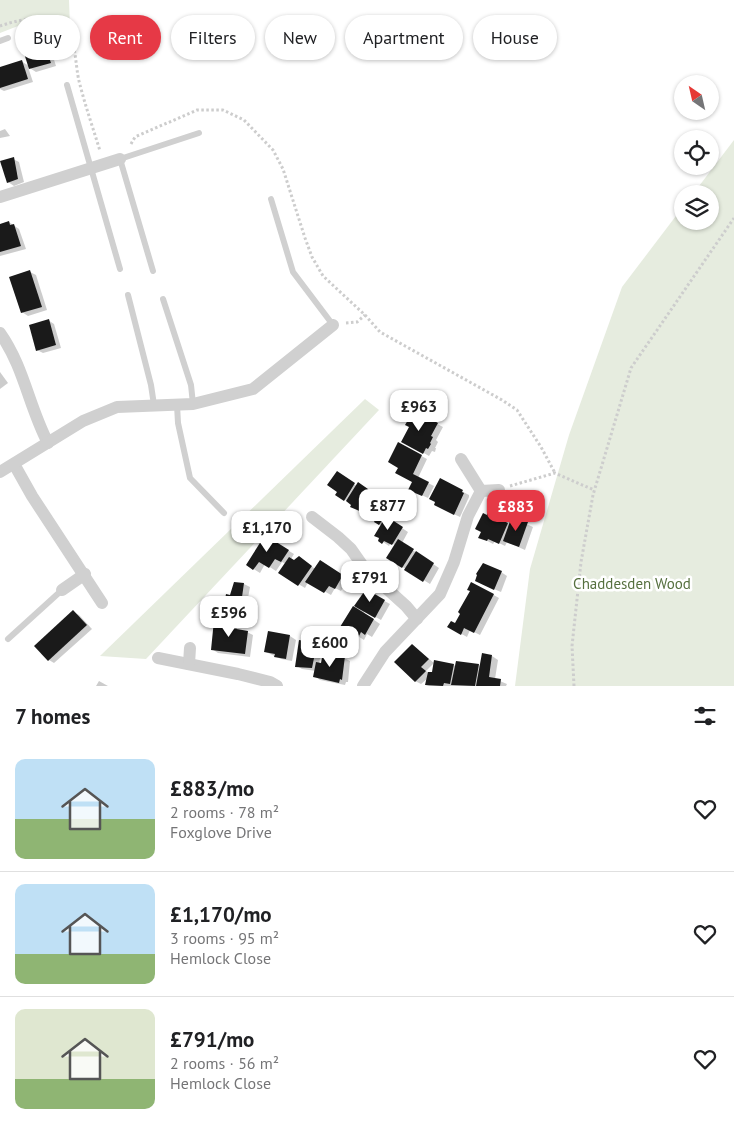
<!DOCTYPE html>
<html lang="en">
<head>
<meta charset="utf-8">
<style>
  body { margin:0; font-family:"PT Sans",sans-serif; background:#f6f6f6; color:#202124; height:100vh; display:flex; flex-direction:column; font-size:19px; white-space:nowrap }
  * { box-sizing:border-box; margin:0 }
  p { font-size:16px; color:#757577 }
  .icon { flex:none; width:28px; height:28px; fill:none; stroke:currentColor; stroke-width:2; stroke-linecap:round; stroke-linejoin:round }
  .map { position:relative; height:686px; overflow:hidden }
  .sheet { display:flex; flex-direction:column; background:#fff; flex:1 }
  .sheet>* { flex:none }
  .top-card { position:absolute; left:15px; top:15px; width:705px; height:45px; display:flex; gap:10px }
  .needle { width:32px; rotate:326deg }
  .controls { position:absolute; left:674px; top:75px; display:grid; gap:10px }
  .controls a { display:grid; place-items:center; width:45px; height:45px; border-radius:50%; background:#fff; box-shadow:0 1px 4px #0004; font-size:25px }
  .price { position:absolute; translate:-50% -42px; padding:0 11px; border-radius:10px; background:#fff; color:#222; font-size:16px; line-height:32px; filter:drop-shadow(0 1px 2px #0008) }
  .price::after { content:''; position:absolute; left:50%; top:30px; width:15px; height:11px; margin-left:-8px; background:inherit; clip-path:polygon(0 0,100% 0,50% 100%) }
  .price.on { background:#e63946; color:#fff }
  ul { padding:0; list-style:none }
  li { display:flex; align-items:center; gap:15px; height:125px; padding:0 15px }
  li+li { border-top:1px solid #e0e0e0 }
  li span { display:grid; place-items:center; flex:none; width:140px; height:100px; border-radius:10px; color:#555 }
  li>.icon { margin-inline-start:auto }
  span .icon { width:60px; height:60px; fill:#fffc; stroke-width:1 }
  li b { font-size:21px }
  h2 { display:flex; justify-content:space-between; align-items:center; height:60px; padding:0 15px; font-size:21px }
  .pill { padding:0 18px; border-radius:22px; background:#fff; box-shadow:0 1px 4px #0004; font-size:18px; line-height:45px }
  .pill.on { background:#e63946; color:#fff }
  .map>svg:first-child { display:block }
  .green { fill:#e6ecdf }
  .shadow { fill:#0003 }
  .building { fill:#1a1a1a }
  .lines { fill:none; stroke-linecap:round; stroke-linejoin:round }
  .path { stroke:#cdcdcd; stroke-width:3; stroke-dasharray:2.5 2.5; stroke-linecap:butt }
  .lane { stroke:#d0d0d0; stroke-width:6 }
  .street { stroke:#d0d0d0; stroke-width:12 }
  .labels { text-anchor:middle; stroke-width:5; stroke-linejoin:round; paint-order:stroke }
  .park-label { font-size:15px; fill:#56703f; stroke:#fff }
</style>
</head>
<body>
<div class="map">
<svg width="734" height="686" viewBox="0 0 734 686">
  <rect width="100%" height="100%" fill="#fff"/>
  <g class="green">
    <path d="M0,0H69L70,27L23,42L18,26L0,33Z"/>
    <path d="M734,140V686H515L530,569L569,435L622,287L682,208V221H710V194H693Z"/>
    <path d="M365,399L379,410L146,659L100,656Z"/>
  </g>
  <g class="shadow">
    <path d="M43,41L49,44L56,66L36,72L28,67L33,82L4,91L0,89V68L21,61L29,66Z"/>
    <path d="M5,129L10,136L0,138V131Z"/>
    <path d="M13,159L19,162L24,182L14,186L8,182Z"/>
    <path d="M9,222L19,229L26,249L0,256V225Z"/>
    <path d="M30,272L36,275L47,310L28,316L22,312Z"/>
    <path d="M48,320L54,324L61,348L43,353L37,350Z"/>
    <path d="M0,372L8,383L0,389Z"/>
    <path d="M414,412L443,427L436,440L438,442L435,448H436L435,452L432,451L429,456L403,441L410,427Z"/>
    <path d="M399,444L427,459L418,478L434,486L428,498L415,492L413,482L400,468Z"/>
    <path d="M337,473L357,486L365,487L380,498L379,499L396,511L390,520L408,532L402,543L439,568L430,584L388,558L395,545L391,543L389,546L380,540L382,526L375,522L376,520L357,510L352,504L337,495L339,491Z"/>
    <path d="M440,480L469,495V497L460,517L441,508Z"/>
    <path d="M497,516L503,520L502,522L510,525L513,518L533,527L525,550L507,542L505,546L495,541L493,544L480,537Z"/>
    <path d="M271,540L294,554L291,559L294,561H305L315,569L326,565L348,579L341,591L335,588L331,595L308,582L305,588L280,573L286,564L282,562L276,571L265,564L260,573L247,565Z"/>
    <path d="M501,572L507,576L501,592L482,584Z"/>
    <path d="M235,583L244,584L250,587L248,598L255,602L250,624L233,621L227,617L228,612L224,610L231,597Z"/>
    <path d="M472,583L499,598L480,635L470,630L467,637L449,627L456,624L471,591Z"/>
    <path d="M366,591L390,604L381,620L365,611L364,613L380,624L372,637L367,634L364,640L342,626Z"/>
    <path d="M73,612L79,615L92,629L54,663L49,660Z"/>
    <path d="M231,624L237,628V630L247,632L253,635L250,657L218,653L212,649Z"/>
    <path d="M269,633L290,636L296,640L292,661L281,659L266,652Z"/>
    <path d="M316,644L322,647L319,664L344,658L350,661L348,682H346L345,685L320,680L315,676L316,671L302,669L297,666Z"/>
    <path d="M412,645L434,663L426,671L429,673L453,665L456,666L479,665L481,667L492,656L498,660L495,679L507,684L506,686H429L426,685L427,679L421,684L415,681Z"/>
    <path d="M99,681L108,686H96Z"/>
  </g>
  <g class="building">
    <path d="M43,39L51,63L29,69L23,50L30,47L29,44Z"/>
    <path d="M22,60L28,79L0,88V67Z"/>
    <path d="M14,157L18,179L7,183L0,161Z"/>
    <path d="M9,221L10,225L14,224L21,246L0,252V224Z"/>
    <path d="M30,270L42,307L21,313L9,277Z"/>
    <path d="M49,319L56,345L36,351L29,325Z"/>
    <path d="M414,410L438,423L431,436L433,437L430,443L431,444L428,449L426,448L423,454L401,442L409,427L405,425Z"/>
    <path d="M398,442L422,455L413,474L429,482L422,496L408,490L412,482L395,473L398,468L388,462Z"/>
    <path d="M337,471L355,483L344,501L335,495L337,492L327,485Z"/>
    <path d="M440,478L463,490L462,492L464,493L454,515L434,505L435,502L429,499Z"/>
    <path d="M358,482L375,494L362,512L350,507L351,505L346,501Z"/>
    <path d="M375,496L391,506L379,525L374,522L375,520L363,513Z"/>
    <path d="M488,511L498,515L497,518L508,523L499,544L488,539L487,541L478,538L481,532L475,529L483,513L487,515Z"/>
    <path d="M386,516L403,527L392,545L384,541L382,544L378,541L379,538L374,536Z"/>
    <path d="M512,516L528,522L519,547L503,541Z"/>
    <path d="M265,535L289,550L281,562L275,559L269,568L259,562L253,570L246,565Z"/>
    <path d="M398,539L414,549L402,568L386,558Z"/>
    <path d="M416,551L434,563L423,582L404,570Z"/>
    <path d="M299,556L312,566L298,586L278,573L289,557L294,560Z"/>
    <path d="M320,560L343,575L335,589L329,586L324,593L305,582Z"/>
    <path d="M483,563L502,571L494,590L475,581L477,575L476,574Z"/>
    <path d="M234,582L244,583L242,597H249L244,621L226,618L227,611L223,610L226,594L230,595Z"/>
    <path d="M471,582L494,594L474,633L464,628L461,635L447,627L451,621L455,623L460,614L458,612L470,591L467,590Z"/>
    <path d="M366,589L385,600L375,618L354,606Z"/>
    <path d="M353,606L374,619L365,635L361,632L358,638L340,627Z"/>
    <path d="M73,610L87,625L48,661L34,646Z"/>
    <path d="M214,620L231,623V628L248,631L245,654L211,650Z"/>
    <path d="M268,631L290,635L286,659L274,657L275,654L264,652Z"/>
    <path d="M299,640L317,643L312,668L295,667Z"/>
    <path d="M412,644L429,659L421,667L426,671L415,682L394,662Z"/>
    <path d="M323,653L345,656L342,680L340,679L339,683L313,677L316,662L321,663Z"/>
    <path d="M482,653L492,655L489,677L501,679L500,686H476Z"/>
    <path d="M434,660L454,664L450,684L444,683L443,686L425,685L428,672H432Z"/>
    <path d="M456,661L479,664L475,686L451,685Z"/>
  </g>
  <g class="lines">
    <g class="path">
      <path d="M0,26C14,21 47,13 60,21C76,30 75,65 79,81C85,105 93,128 100,151"/>
      <path d="M131,144L135,137L197,110H223L244,120L273,150L283,169L305,238L312,257L323,276L365,315L380,332L502,400L517,410L541,447L555,473"/>
      <path d="M346,323L357,322L365,315"/>
      <path d="M510,486L555,473L594,490"/>
      <path d="M574,686L572,646L581,562L593,495L631,368L734,218"/>
    </g>
    <g class="lane">
      <path d="M0,41L8,38"/>
      <path d="M67,85L120,269"/>
      <path d="M271,199L293,272L333,325"/>
      <path d="M153,271L120,159L199,133"/>
      <path d="M128,295L151,385L154,405"/>
      <path d="M163,299L191,385L193,404"/>
      <path d="M177,405L178,423L190,478L224,513"/>
      <path d="M8,639L62,590"/>
    </g>
    <g class="street">
      <path d="M0,197L120,159"/>
      <path d="M0,333C24,367 29,407 48,443"/>
      <path d="M14,464L32,496L102,603"/>
      <path d="M0,472L83,421L117,407L193,404L253,389L333,325"/>
      <path d="M481,491L499,490"/>
      <path d="M312,517L338,537L351,549L365,569L406,606L417,619"/>
      <path d="M62,590L85,574"/>
      <path d="M158,658L238,674L270,682L277,686"/>
      <path d="M189,664L190,648"/>
      <path d="M363,686L385,652L440,594L454,562L468,516L481,491L461,459"/>
    </g>
  </g>
  <g class="labels">
    <g class="park-label">
      <text x="632" y="589">Chaddesden Wood</text>
    </g>
  </g>
</svg>
<div class="controls">
<a><svg class="needle" viewBox="-14 -14 28 28"><path d="M0-13l5 13h-10z" fill="#e53935"/><path d="M0 13l5-13h-10z" fill="#757577"/></svg></a>
<a><svg class="icon" aria-label="locate" viewBox="0 0 24 24"><circle cx="12" cy="12" r="6"/><path d="M12 2v4M12 18v4M2 12h4M18 12h4"/></svg></a>
<a><svg class="icon" aria-label="layers" viewBox="0 0 24 24"><path d="M12 4l9 5-9 5-9-5zM3 14l9 5 9-5"/></svg></a>
</div>
<b class="price" style="left:419px;top:432px">£963</b>
<b class="price" style="left:388px;top:531px">£877</b>
<b class="price on" style="left:516px;top:532px">£883</b>
<b class="price" style="left:267px;top:553px">£1,170</b>
<b class="price" style="left:370px;top:603px">£791</b>
<b class="price" style="left:229px;top:638px">£596</b>
<b class="price" style="left:330px;top:668px">£600</b>
<div class="top-card">
<a class="pill">Buy</a>
<a class="pill on">Rent</a>
<a class="pill">Filters</a>
<a class="pill">New</a>
<a class="pill">Apartment</a>
<a class="pill">House</a>
</div>
</div>
<section class="sheet">
<h2>7 homes<svg class="icon" aria-label="filters" viewBox="0 0 24 24"><path d="M4 7h16M4 17h16"/><circle cx="9" cy="7" r="2"/><circle cx="15" cy="17" r="2"/></svg></h2>
<ul>
<li><span style="background:linear-gradient(#bfe0f5 60%,#8fb573 0)"><svg class="icon" aria-label="home" viewBox="0 0 24 24"><path d="M3 11l9-7 9 7M6 9v11h12V9"/></svg></span><div><b>£883/mo</b><p>2 rooms · 78 m²</p><p>Foxglove Drive</p></div><svg class="icon" aria-label="heart" viewBox="0 0 24 24"><path d="M12 20l-8-8c-3-5 5-10 8-4 3-6 11-1 8 4z"/></svg></li>
<li><span style="background:linear-gradient(#bfe0f5 70%,#8fb573 0)"><svg class="icon" aria-label="home" viewBox="0 0 24 24"><path d="M3 11l9-7 9 7M6 9v11h12V9"/></svg></span><div><b>£1,170/mo</b><p>3 rooms · 95 m²</p><p>Hemlock Close</p></div><svg class="icon" aria-label="heart" viewBox="0 0 24 24"><path d="M12 20l-8-8c-3-5 5-10 8-4 3-6 11-1 8 4z"/></svg></li>
<li><span style="background:linear-gradient(#dfe7d0 70%,#8fb573 0)"><svg class="icon" aria-label="home" viewBox="0 0 24 24"><path d="M3 11l9-7 9 7M6 9v11h12V9"/></svg></span><div><b>£791/mo</b><p>2 rooms · 56 m²</p><p>Hemlock Close</p></div><svg class="icon" aria-label="heart" viewBox="0 0 24 24"><path d="M12 20l-8-8c-3-5 5-10 8-4 3-6 11-1 8 4z"/></svg></li>
</ul>
</section>
</body>
</html>
